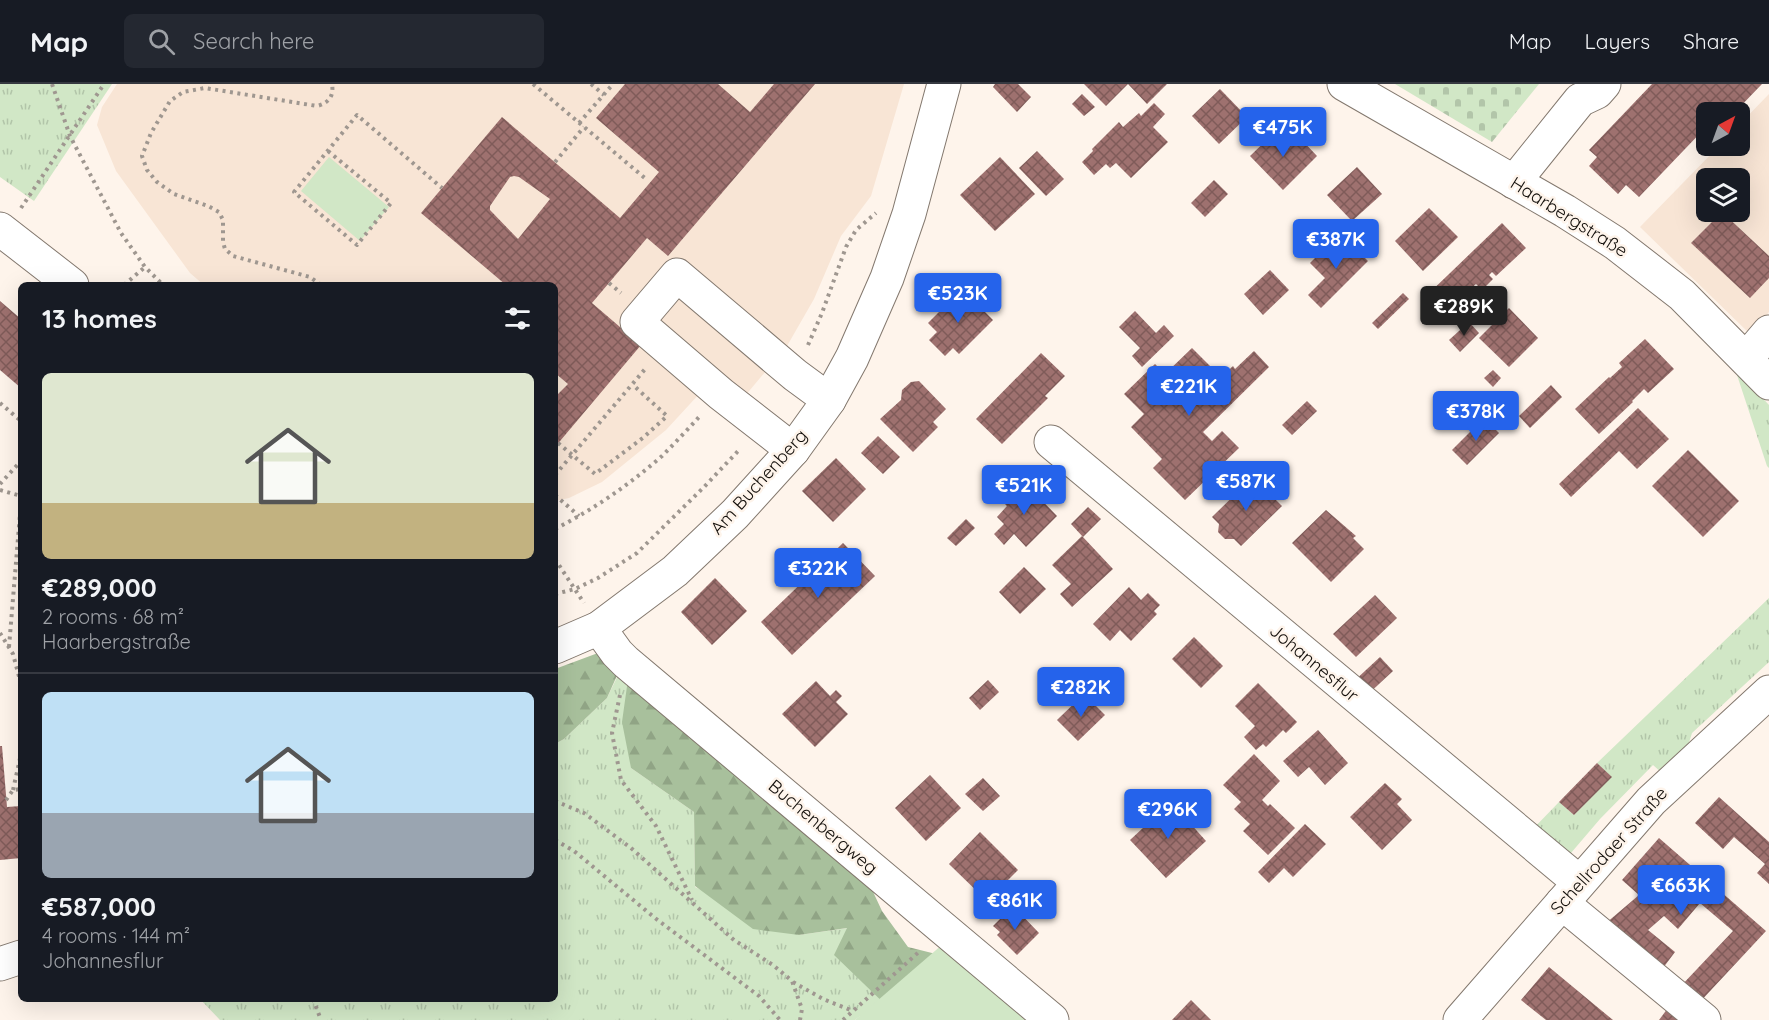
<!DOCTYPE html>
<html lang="en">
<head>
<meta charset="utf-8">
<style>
  body { margin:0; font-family:Quicksand,sans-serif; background:#242831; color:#f1f3f6; height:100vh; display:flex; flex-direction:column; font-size:22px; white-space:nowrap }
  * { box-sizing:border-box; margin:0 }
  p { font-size:20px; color:#9ea1a6 }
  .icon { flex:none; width:33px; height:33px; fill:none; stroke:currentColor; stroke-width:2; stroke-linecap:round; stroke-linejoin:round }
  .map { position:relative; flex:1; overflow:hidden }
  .panel { position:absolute; left:18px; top:198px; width:540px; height:720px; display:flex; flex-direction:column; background:#171b24; border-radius:9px; box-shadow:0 6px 24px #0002 }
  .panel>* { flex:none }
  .needle { width:39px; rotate:41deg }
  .controls { position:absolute; left:1696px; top:18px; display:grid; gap:12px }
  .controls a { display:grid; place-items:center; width:54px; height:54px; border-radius:9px; background:#171b24; box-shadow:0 6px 24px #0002; font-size:30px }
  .price { position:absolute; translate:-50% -51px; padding:0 14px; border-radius:6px; background:#2563eb; color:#fff; font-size:20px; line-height:39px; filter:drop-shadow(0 2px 3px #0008) }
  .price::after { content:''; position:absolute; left:50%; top:36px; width:18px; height:14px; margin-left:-9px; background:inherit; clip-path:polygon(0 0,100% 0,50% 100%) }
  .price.current { background:#222; color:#fff }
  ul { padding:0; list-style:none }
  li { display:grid; align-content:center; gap:12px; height:318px; padding:0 24px }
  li+li { border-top:2px solid #363941 }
  li span { display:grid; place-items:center; height:186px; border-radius:9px; color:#555 }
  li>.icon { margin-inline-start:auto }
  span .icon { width:108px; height:108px; fill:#fffc; stroke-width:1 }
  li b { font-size:26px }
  h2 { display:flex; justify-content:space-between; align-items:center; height:72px; padding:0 24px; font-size:26px }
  header { display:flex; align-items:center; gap:36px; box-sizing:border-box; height:84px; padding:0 30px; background:#171b24; border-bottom:2px solid #363941 }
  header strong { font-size:28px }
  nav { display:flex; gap:33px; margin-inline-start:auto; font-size:21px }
  .search { width:420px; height:54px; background:#242831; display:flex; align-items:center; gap:15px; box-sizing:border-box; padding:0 21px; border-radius:9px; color:#9ea1a6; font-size:22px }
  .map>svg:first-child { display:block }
  .built { fill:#f8e5d5; fill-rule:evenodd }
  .grass { fill:url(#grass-tufts) }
  .forest { fill:url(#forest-firs) }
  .cemetery { fill:url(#cemetery-stones) }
  .green { fill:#d1e7c6 }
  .building { fill:url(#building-cross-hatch); fill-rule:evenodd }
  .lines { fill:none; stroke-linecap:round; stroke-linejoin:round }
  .minor-casing { stroke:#83786e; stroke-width:35 }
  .path { stroke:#9f9790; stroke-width:4; stroke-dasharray:3 4.5; stroke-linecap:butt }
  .minor { stroke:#fff; stroke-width:33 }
  .labels { text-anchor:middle; stroke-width:5; stroke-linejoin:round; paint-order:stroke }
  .street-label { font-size:18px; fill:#120e0a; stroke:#fef4eb }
</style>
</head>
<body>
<header>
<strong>Map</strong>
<div class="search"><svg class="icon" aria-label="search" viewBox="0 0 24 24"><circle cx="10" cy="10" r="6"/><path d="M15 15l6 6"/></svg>Search here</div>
<nav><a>Map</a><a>Layers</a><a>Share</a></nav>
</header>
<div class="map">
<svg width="1769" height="936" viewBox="0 0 1769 936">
  <defs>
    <pattern id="grass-tufts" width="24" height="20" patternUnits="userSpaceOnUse" patternTransform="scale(1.5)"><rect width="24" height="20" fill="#d1e7c6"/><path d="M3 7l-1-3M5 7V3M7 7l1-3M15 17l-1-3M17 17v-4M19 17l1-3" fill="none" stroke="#b2c5a9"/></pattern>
    <pattern id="forest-firs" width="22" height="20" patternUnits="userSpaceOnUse" patternTransform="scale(1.5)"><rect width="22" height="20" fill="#a8c09c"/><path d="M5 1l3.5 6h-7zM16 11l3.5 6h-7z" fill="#90a485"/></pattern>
    <pattern id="cemetery-stones" width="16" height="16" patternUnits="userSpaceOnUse" patternTransform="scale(1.5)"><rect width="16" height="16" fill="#d1e7c6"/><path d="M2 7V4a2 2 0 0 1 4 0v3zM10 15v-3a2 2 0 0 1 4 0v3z" fill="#b2c5a9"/></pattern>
    <pattern id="building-cross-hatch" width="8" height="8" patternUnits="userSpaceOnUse" patternTransform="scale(1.5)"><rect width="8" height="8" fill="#9e716f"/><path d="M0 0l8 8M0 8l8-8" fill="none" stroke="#7f5b59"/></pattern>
  </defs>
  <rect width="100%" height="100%" fill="#fef4eb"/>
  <g class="built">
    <path d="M117,0H904L871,112L841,152L814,215L787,262L729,331L701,308L666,346L602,398L569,414L555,417V201H204L190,189L116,87L97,41L102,23Z"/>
    <path d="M1769,10V228L1750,250L1640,143L1719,62H1740V40ZM1707,94H1740V128H1707Z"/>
  </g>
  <g class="grass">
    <path d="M0,0H112L34,117L0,93Z"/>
    <path d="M1735,285L1769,321V384L1767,382Z"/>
    <path d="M1769,514V578L1692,649L1687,665L1663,690L1653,681L1600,735L1565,776L1531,747L1559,718L1574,731L1611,693L1597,679Z"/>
    <path d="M620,587L628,595L631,684L694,728L695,803L799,851L848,844L892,926L864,936L860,932L855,936H220L200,915H555V660L564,655L607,614Z"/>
  </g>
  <g class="forest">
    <path d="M598,569L619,587L607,614L564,655L555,660V585Z"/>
    <path d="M628,595L868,797L882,827L908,863L948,873L892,927L834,871L847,844L799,851L753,845L695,802L694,728L631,684L622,638Z"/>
  </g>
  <path class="cemetery" d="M1395,0H1539L1492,58Z"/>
  <g class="green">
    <path d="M329,73L389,123L360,157L301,107Z"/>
    <path d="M943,860L1032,936H855Z"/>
  </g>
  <g class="building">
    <path d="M625,0H718L750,28L774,0H815L668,172L647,154L592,219L641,261L555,363V313L568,300L555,289V201H506L421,129L502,33L620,134L659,88L596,34ZM514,92L519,93L550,115L518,155L490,126V122L510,93Z"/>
    <path d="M995,0H1018L1031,13L1017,28L993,3Z"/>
    <path d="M1084,0H1167L1147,20L1128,0L1106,22Z"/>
    <path d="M1652,0H1762L1735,28H1707V42L1639,113L1626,101L1618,110L1589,82L1597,73L1589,66Z"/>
    <path d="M1220,5L1247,33L1219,60L1192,32Z"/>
    <path d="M1082,10L1095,23L1084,32L1072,20Z"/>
    <path d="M1154,19L1165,30L1153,43L1168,58L1131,94L1116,79L1110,84L1106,80L1094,91L1082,78L1093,67L1092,65L1119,38L1123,43L1139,29L1141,32Z"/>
    <path d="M1280,43L1296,58L1300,54L1317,72L1283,106L1250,72Z"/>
    <path d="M1037,67L1064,95L1046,112L1019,84Z"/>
    <path d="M1000,73L1035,110L995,147L960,111Z"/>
    <path d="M1357,83L1382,110L1352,137L1327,111Z"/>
    <path d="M1214,96L1228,110L1205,133L1191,119Z"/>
    <path d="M1429,124L1458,153L1423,187L1395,157Z"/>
    <path d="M1722,128L1769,172V194L1750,214L1691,159Z"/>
    <path d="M1502,139L1526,164L1496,192L1492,188L1489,191L1493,195L1482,206L1476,200L1457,217L1452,211L1434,229L1422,216Z"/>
    <path d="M1345,154L1368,177L1321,224L1308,211L1325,194L1310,179L1330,159L1335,164Z"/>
    <path d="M1270,186L1289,206L1263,231L1244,210Z"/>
    <path d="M962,205L993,236L959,270L953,264L945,272L929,256L937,248L928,239Z"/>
    <path d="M1403,209L1409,215L1378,245L1372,239Z"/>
    <path d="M0,217L21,235V304L0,286Z"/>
    <path d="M1509,224L1538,254L1509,283L1479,254Z"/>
    <path d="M1135,227L1156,249L1164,241L1174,252L1142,283L1132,272L1140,264L1119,243Z"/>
    <path d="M1469,238L1479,249L1460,268L1449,256Z"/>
    <path d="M1645,255L1674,285L1648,309L1644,305L1632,317L1633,318L1599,350L1575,325L1609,293L1610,294L1622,283L1619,279Z"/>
    <path d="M1192,264L1210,282L1201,291L1212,302L1233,282L1235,285L1254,267L1269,283L1203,348L1212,357L1222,347L1239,364L1185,416L1153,384L1162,375L1131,343L1144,330L1124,310L1155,280L1165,290Z"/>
    <path d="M1041,269L1065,292L1045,312L1048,314L1002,360L976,335Z"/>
    <path d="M1493,286L1501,294L1493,303L1484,294Z"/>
    <path d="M919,297L946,325L933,338L938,343L913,368L880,335L901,316L902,306L911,298Z"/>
    <path d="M1551,301L1562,313L1530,344L1519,332Z"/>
    <path d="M1307,317L1317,327L1292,351L1282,341Z"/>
    <path d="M1638,324L1669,355L1637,385L1619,367L1571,413L1559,400Z"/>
    <path d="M1484,334L1499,349L1467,381L1452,366Z"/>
    <path d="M878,352L900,373L883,390L861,369Z"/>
    <path d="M1688,366L1739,417L1703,453L1652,402Z"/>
    <path d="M836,374L866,405L833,438L802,407Z"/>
    <path d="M1253,393L1282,422L1241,462L1234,455H1225L1218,448L1219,440L1212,433Z"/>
    <path d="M1020,400L1025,405L1028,402L1057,432L1026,463L1014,450L1004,461L994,450L1004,440L997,433L1007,422L1002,417Z"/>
    <path d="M1088,423L1101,435L1083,453L1071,440Z"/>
    <path d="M1326,426L1356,452L1353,454L1364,465L1331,498L1292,459Z"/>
    <path d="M966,435L975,444L956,462L947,454Z"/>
    <path d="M1082,452L1113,485L1072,523L1060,510L1071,500L1052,481Z"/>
    <path d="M843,459L875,492L792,571L761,538Z"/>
    <path d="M1024,483L1046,505L1020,530L999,508Z"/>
    <path d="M715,494L747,527L712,561L681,528Z"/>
    <path d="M1129,503L1141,516L1148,509L1160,521L1154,527L1157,530L1131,557L1120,546L1110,557L1093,540Z"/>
    <path d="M1375,511L1397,534L1356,573L1333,550Z"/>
    <path d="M1194,553L1223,582L1201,604L1172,575Z"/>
    <path d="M1380,573L1393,587L1365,613L1352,599Z"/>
    <path d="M988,596L999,608L980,626L969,614Z"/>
    <path d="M816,597L830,612L836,606L842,612L836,618L848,630L815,663L782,630Z"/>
    <path d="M1258,599L1297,638L1286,649L1283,646L1266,663L1263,660L1256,666L1244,653L1255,642L1235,622Z"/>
    <path d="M1084,610L1105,631L1078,657L1057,636Z"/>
    <path d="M1318,646L1348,679L1325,701L1309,683L1298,693L1283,677Z"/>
    <path d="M0,662H2L7,723L21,722V774L0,776Z"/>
    <path d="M1254,670L1280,697L1262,716L1268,722L1270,720L1295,744L1268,771L1243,747L1250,740L1234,725L1241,718L1223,701Z"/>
    <path d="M1597,679L1612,693L1574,731L1559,718Z"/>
    <path d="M930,691L961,724L926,757L895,724Z"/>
    <path d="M983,694L1000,712L983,727L965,710Z"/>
    <path d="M1385,699L1402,715L1397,720L1412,736L1382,766L1350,733Z"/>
    <path d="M1719,713L1769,758V800L1757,789L1765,780L1734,753L1723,765L1695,739Z"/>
    <path d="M1171,718L1206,757L1166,794L1130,756Z"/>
    <path d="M1305,740L1326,760L1293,793L1284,784L1269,799L1258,788Z"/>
    <path d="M980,748L1018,786L987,817L949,780Z"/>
    <path d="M1659,754L1766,847L1698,920L1680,903L1733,847L1700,819L1678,845L1664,832L1648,846L1675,868L1660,888L1605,840L1639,811L1622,796Z"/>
    <path d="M1013,822L1039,849L1017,871L997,851L1000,848L993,842Z"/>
    <path d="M1549,883L1596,922L1613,936H1546L1521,916Z"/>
    <path d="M1191,916L1211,936H1172Z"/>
    <path d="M1668,924L1682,936H1659Z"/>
  </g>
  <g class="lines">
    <g class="minor-casing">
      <g id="minor">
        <path d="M1344,0L1565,127L1615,159L1682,211L1769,299"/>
        <path d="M1514,98L1580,16L1597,8L1604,0"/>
        <path d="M0,145L72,201"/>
        <path d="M1746,275L1769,248"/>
        <path d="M1051,358L1579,798"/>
        <path d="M793,366L721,310L637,238L677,191L795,291L829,316"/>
        <path d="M599,544L617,569L626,578L1052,936"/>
        <path d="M555,563L599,544L675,487L735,430L793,366L829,316L852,274L887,194L909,130L944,0"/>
        <path d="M1562,819L1704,936"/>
        <path d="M0,880L21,873"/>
        <path d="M1460,936L1651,717L1769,608"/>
      </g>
    </g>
    <g class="path">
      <path d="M52,0L70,52L121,149L145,183L163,201"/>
      <path d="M533,0L646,95"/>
      <path d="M591,0L604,11"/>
      <path d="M579,39L613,0"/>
      <path d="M328,67L391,119L357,161L294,108L357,31L442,104"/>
      <path d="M555,78L584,43"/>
      <path d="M21,124L104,0"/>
      <path d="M609,199L621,209"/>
      <path d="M124,201L145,183"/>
      <path d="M321,201L310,193L233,172L225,165L223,158V136L219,128L208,122L174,110L157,98L147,86L142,72L151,49L170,17L183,8L205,4L317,22C329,19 334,12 332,0"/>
      <path d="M808,261L822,229L846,163L856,146L876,129"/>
      <path d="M0,319L21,337"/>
      <path d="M558,359L595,390L644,353L667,332L633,301"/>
      <path d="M555,391L646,284"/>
      <path d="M0,400L21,377"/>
      <path d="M0,406L21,412"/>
      <path d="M555,411L579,432"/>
      <path d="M555,445C594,425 629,401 662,372C675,359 688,345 700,332"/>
      <path d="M555,475L584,519"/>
      <path d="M555,510L575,505L598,494L637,469L704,403L740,365"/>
      <path d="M0,549L13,570L21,600"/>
      <path d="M9,563L21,418"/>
      <path d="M620,611L612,649L621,696L656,742L692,816"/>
      <path d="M13,706L21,670"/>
      <path d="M6,716L13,706L21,705"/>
      <path d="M555,717L584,729L631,764L734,856L773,881L792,897L802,925L800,936"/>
      <path d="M555,756L574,767L655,834L759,912L780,936"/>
      <path d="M793,898L823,915L853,927"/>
      <path d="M313,915L321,936"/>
      <path d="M843,936L921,866"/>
    </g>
    <use href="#minor" class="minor"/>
  </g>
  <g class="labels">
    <g class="street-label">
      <text transform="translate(1569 133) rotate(32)" y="6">Haarbergstraße</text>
      <text transform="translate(759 398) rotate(-48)" y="6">Am Buchenberg</text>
      <text transform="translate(1314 579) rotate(40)" y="6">Johannesflur</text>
      <text transform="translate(823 743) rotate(40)" y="6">Buchenbergweg</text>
      <text transform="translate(1609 767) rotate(-48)" y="6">Schellrodaer Straße</text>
    </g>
  </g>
</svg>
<div class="controls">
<a><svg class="needle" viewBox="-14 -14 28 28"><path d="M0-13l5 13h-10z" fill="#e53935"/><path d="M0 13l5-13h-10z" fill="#9ea1a6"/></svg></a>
<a><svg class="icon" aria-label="layers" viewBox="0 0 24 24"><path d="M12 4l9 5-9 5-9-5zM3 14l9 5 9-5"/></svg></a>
</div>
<b class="price" style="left:1283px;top:74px">€475K</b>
<b class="price" style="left:1336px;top:186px">€387K</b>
<b class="price" style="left:958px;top:240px">€523K</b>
<b class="price current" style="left:1464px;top:253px">€289K</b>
<b class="price" style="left:1189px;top:333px">€221K</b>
<b class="price" style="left:1476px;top:358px">€378K</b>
<b class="price" style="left:1246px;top:428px">€587K</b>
<b class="price" style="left:1024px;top:432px">€521K</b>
<b class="price" style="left:818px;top:515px">€322K</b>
<b class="price" style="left:1081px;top:634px">€282K</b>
<b class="price" style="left:1168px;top:756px">€296K</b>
<b class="price" style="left:1681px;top:832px">€663K</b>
<b class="price" style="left:1015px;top:847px">€861K</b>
<section class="panel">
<h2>13 homes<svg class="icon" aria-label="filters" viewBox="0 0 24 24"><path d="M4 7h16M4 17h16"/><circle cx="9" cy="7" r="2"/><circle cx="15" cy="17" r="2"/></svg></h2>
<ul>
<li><span style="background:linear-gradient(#dfe7d0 70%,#c2b280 0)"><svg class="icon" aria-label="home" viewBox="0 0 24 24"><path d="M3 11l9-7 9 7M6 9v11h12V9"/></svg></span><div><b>€289,000</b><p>2 rooms · 68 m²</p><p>Haarbergstraße</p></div></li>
<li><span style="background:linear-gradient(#bfe0f5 65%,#9aa5b1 0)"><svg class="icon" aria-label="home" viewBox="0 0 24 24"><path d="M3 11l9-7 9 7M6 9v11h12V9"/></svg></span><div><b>€587,000</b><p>4 rooms · 144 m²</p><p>Johannesflur</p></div></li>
</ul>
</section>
</div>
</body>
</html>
